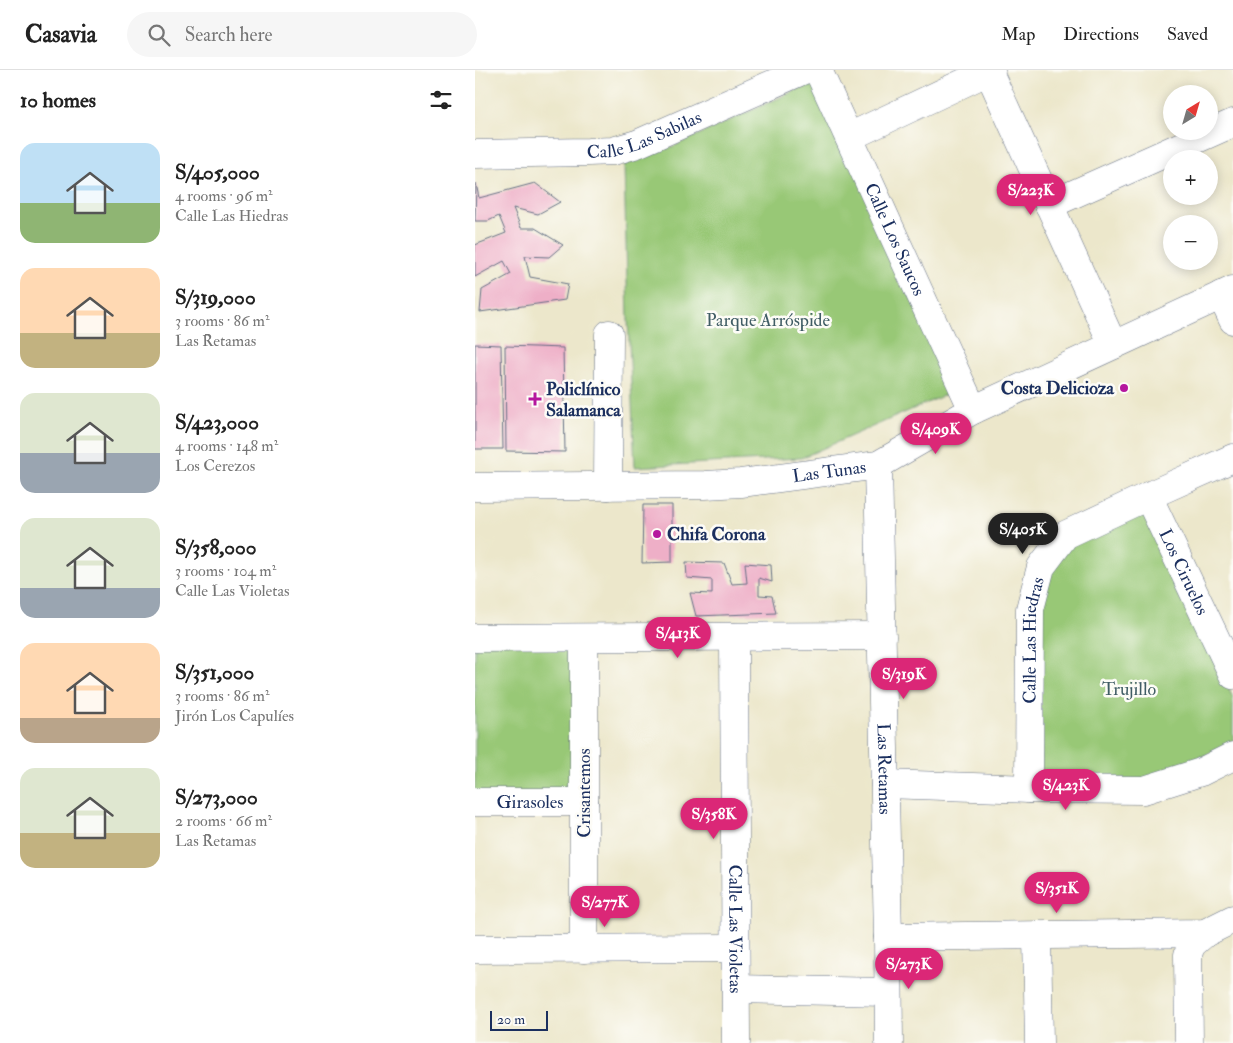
<!DOCTYPE html>
<html lang="en">
<head>
<meta charset="utf-8">
<style>
  body { margin:0; font-family:"IM FELL Double Pica",serif; background:#f6f6f6; color:#222; height:100vh; display:flex; flex-direction:column; font-size:19px; white-space:nowrap }
  * { box-sizing:border-box; margin:0 }
  p { font-size:16px; color:#767676 }
  .icon { flex:none; width:28px; height:28px; fill:none; stroke:currentColor; stroke-width:2; stroke-linecap:round; stroke-linejoin:round }
  .map { position:relative; flex:1; overflow:hidden }
  .details { display:flex; flex-direction:column; background:#fff; width:475px }
  .details>* { flex:none }
  .needle { width:32px; rotate:37deg }
  .buttons { position:absolute; left:688px; top:15px; display:grid; gap:10px }
  .buttons a { display:grid; place-items:center; width:55px; height:55px; border-radius:50%; background:#fff; box-shadow:0 2px 12px #0003; font-size:25px }
  .scale { position:absolute; left:15px; bottom:12px; width:58px; box-sizing:border-box; padding-left:5px; border:2px solid #1b2f5e; border-top:0; font-size:14px; line-height:18px; white-space:nowrap; color:#1b2f5e; -webkit-text-stroke:4px #fdfcf7; paint-order:stroke }
  .price { position:absolute; translate:-50% -42px; padding:0 11px; border-radius:18px; background:#db2777; color:#fff; font-size:16px; line-height:32px; filter:drop-shadow(0 1px 2px #0008) }
  .price::after { content:''; position:absolute; left:50%; top:30px; width:15px; height:11px; margin-left:-8px; background:inherit; clip-path:polygon(0 0,100% 0,50% 100%) }
  .price.selected { background:#222; color:#fff }
  ul { padding:0; list-style:none }
  li { display:flex; align-items:center; gap:15px; height:125px; padding:0 20px }
  li span { display:grid; place-items:center; flex:none; width:140px; height:100px; border-radius:15px; color:#555 }
  li>.icon { margin-inline-start:auto }
  span .icon { width:60px; height:60px; fill:#fffc; stroke-width:1 }
  li b { font-size:21px }
  h2 { display:flex; justify-content:space-between; align-items:center; height:60px; padding:0 20px; font-size:21px }
  header { display:flex; align-items:center; gap:30px; box-sizing:border-box; height:70px; padding:0 25px; background:#fff; border-bottom:1px solid #e0e0e0 }
  header strong { font-size:24px }
  nav { display:flex; gap:28px; margin-inline-start:auto; font-size:18px }
  .search { width:350px; height:45px; background:#f6f6f6; display:flex; align-items:center; gap:12px; box-sizing:border-box; padding:0 18px; border-radius:28px; color:#767676; font-size:19px }
  main { display:flex; flex:1; min-height:0 }
  .map>svg:first-child { display:block }
  .green { fill:#98c876; stroke:#5a7c6a }
  .building { fill:#eeafc7 }
  .lines { fill:none; stroke-linecap:round; stroke-linejoin:round }
  .minor-casing { stroke:#646f84; stroke-width:29 }
  .minor { stroke:#fff; stroke-width:28 }
  .poi-dot { fill:#b5179e; stroke:#fdfcf7; stroke-width:2 }
  .labels { text-anchor:middle; stroke-width:5; stroke-linejoin:round; paint-order:stroke }
  .street-label { font-size:18px; fill:#1b2f5e; stroke:#fdfcf7 }
  .park-label { font-size:18px; fill:#405d65; stroke:#fdfcf7 }
  .poi-label { font-size:18px; font-weight:bold; fill:#1b2f5e; stroke:#fdfcf7; text-anchor:start }
</style>
</head>
<body>
<header>
<strong>Casavia</strong>
<div class="search"><svg class="icon" aria-label="search" viewBox="0 0 24 24"><circle cx="10" cy="10" r="6"/><path d="M15 15l6 6"/></svg>Search here</div>
<nav><a>Map</a><a>Directions</a><a>Saved</a></nav>
</header>
<main>
<section class="details">
<h2>10 homes<svg class="icon" aria-label="filters" viewBox="0 0 24 24"><path d="M4 7h16M4 17h16"/><circle cx="9" cy="7" r="2"/><circle cx="15" cy="17" r="2"/></svg></h2>
<ul>
<li><span style="background:linear-gradient(#bfe0f5 60%,#8fb573 0)"><svg class="icon" aria-label="home" viewBox="0 0 24 24"><path d="M3 11l9-7 9 7M6 9v11h12V9"/></svg></span><div><b>S/405,000</b><p>4 rooms · 96 m²</p><p>Calle Las Hiedras</p></div></li>
<li><span style="background:linear-gradient(#ffd9b3 65%,#c2b280 0)"><svg class="icon" aria-label="home" viewBox="0 0 24 24"><path d="M3 11l9-7 9 7M6 9v11h12V9"/></svg></span><div><b>S/319,000</b><p>3 rooms · 86 m²</p><p>Las Retamas</p></div></li>
<li><span style="background:linear-gradient(#dfe7d0 60%,#9aa5b1 0)"><svg class="icon" aria-label="home" viewBox="0 0 24 24"><path d="M3 11l9-7 9 7M6 9v11h12V9"/></svg></span><div><b>S/423,000</b><p>4 rooms · 148 m²</p><p>Los Cerezos</p></div></li>
<li><span style="background:linear-gradient(#dfe7d0 70%,#9aa5b1 0)"><svg class="icon" aria-label="home" viewBox="0 0 24 24"><path d="M3 11l9-7 9 7M6 9v11h12V9"/></svg></span><div><b>S/358,000</b><p>3 rooms · 104 m²</p><p>Calle Las Violetas</p></div></li>
<li><span style="background:linear-gradient(#ffd9b3 75%,#b9a48a 0)"><svg class="icon" aria-label="home" viewBox="0 0 24 24"><path d="M3 11l9-7 9 7M6 9v11h12V9"/></svg></span><div><b>S/351,000</b><p>3 rooms · 86 m²</p><p>Jirón Los Capulíes</p></div></li>
<li><span style="background:linear-gradient(#dfe7d0 65%,#c2b280 0)"><svg class="icon" aria-label="home" viewBox="0 0 24 24"><path d="M3 11l9-7 9 7M6 9v11h12V9"/></svg></span><div><b>S/273,000</b><p>2 rooms · 66 m²</p><p>Las Retamas</p></div></li>
</ul>
</section>
<div class="map">
<svg width="758" height="973" viewBox="0 0 758 973">
  <rect width="100%" height="100%" fill="#fdfcf7"/>
  <filter id="ink" filterUnits="userSpaceOnUse"><feTurbulence type="fractalNoise" baseFrequency=".02" numOctaves="2"/><feDisplacementMap in="SourceGraphic" scale="10" xChannelSelector="R" yChannelSelector="G"/><feConvolveMatrix kernelMatrix="1 2 1 2 8 2 1 2 1" color-interpolation-filters="sRGB"/></filter>
  <filter id="wash" filterUnits="userSpaceOnUse"><feTurbulence type="fractalNoise" baseFrequency=".0096" numOctaves="4" result="noise"/><feDisplacementMap in="SourceGraphic" scale="20" xChannelSelector="R" yChannelSelector="G"/><feGaussianBlur stdDeviation="1.12" result="paint"/><feColorMatrix in="noise" values="0 0 0 0 0 0 0 0 0 0 0 0 0 0 0 0 0 1.4 0 .05"/><feComposite in="paint" operator="in"/></filter>
  <g filter="url(#wash)">
    <rect width="100%" height="100%" fill="#ece7cb"/>
    <g class="green">
      <path d="M341,11L477,322L326,388L160,397L153,250L149,95L201,75Z"/>
      <path d="M669,437L758,628V674L666,711H564V537L573,499L595,470Z"/>
      <path d="M0,573H102L103,729L0,728Z"/>
    </g>
    <g id="blocks">
      <g class="building">
        <path d="M1,113L4,128L60,113L85,132L63,144L38,138L46,158H60L88,175L74,187L50,186L55,207L93,214L90,230L5,242L7,220L36,204L29,191L0,207V175L31,163L24,146L13,151H0Z"/>
        <path d="M0,274L26,275L28,379H0Z"/>
        <path d="M30,276L88,278L90,382L31,381Z"/>
        <path d="M168,435H197V492L167,493Z"/>
        <path d="M211,492L249,493L257,514L272,513L270,493L296,495L297,512L284,508V525L297,526L301,543L221,546L215,523L237,524V510L212,508Z"/>
      </g>
    </g>
  </g>
  <g filter="url(#ink)">
    <use href="#blocks" fill-opacity="0" stroke="#646f84" stroke-width="1"/>
    <g class="lines">
      <g class="minor-casing">
        <g id="minor">
          <path id="s1" d="M343,0L498,340"/>
          <path d="M513,0L638,275"/>
          <path d="M374,67L516,0"/>
          <path id="s2" d="M0,84L113,82L138,81L162,74L329,0"/>
          <path d="M574,135L758,53"/>
          <path d="M746,225L758,250"/>
          <path id="s3" d="M403,395L413,867L414,973"/>
          <path d="M133,416L134,264"/>
          <path id="s4" d="M0,417L230,415L266,413L403,395L498,340L758,220"/>
          <path id="s5" d="M673,426L758,605"/>
          <path id="s6" d="M259,567L261,973"/>
          <path d="M0,568L407,566"/>
          <path d="M410,714L554,719L669,720L726,702L758,686"/>
          <path id="s7" d="M554,719L555,539L566,497L590,465L673,426L758,388"/>
          <path id="s8" d="M0,732H109"/>
          <path d="M562,865L564,973"/>
          <path d="M413,867L730,863L758,849"/>
          <path d="M0,879L260,878"/>
          <path d="M109,879V568"/>
          <path d="M261,919L413,922"/>
          <path d="M714,973L713,885L716,875L730,863"/>
        </g>
      </g>
      <use href="#minor" class="minor"/>
    </g>
  </g>
  <g class="poi-dot">
    <circle cx="649" cy="318" r="5"/>
    <path d="M57.5 321.5h5v5h5v5h-5v5h-5v-5h-5v-5h5z"/>
    <circle cx="182" cy="464" r="5"/>
  </g>
  <g class="labels">
    <g class="street-label">
      <text dy="6" stroke="none"><textPath href="#s2" startOffset="172">Calle Las Sabilas</textPath></text>
      <text dy="6" stroke="none"><textPath href="#s1" startOffset="186">Calle Los Saucos</textPath></text>
      <text dy="6" stroke="none"><textPath href="#s4" startOffset="355">Las Tunas</textPath></text>
      <text dy="6" stroke="none"><textPath href="#s5" startOffset="84">Los Ciruelos</textPath></text>
      <text dy="6" stroke="none"><textPath href="#s7" startOffset="149">Calle Las Hiedras</textPath></text>
      <text dy="6" stroke="none"><textPath href="#s3" startOffset="304">Las Retamas</textPath></text>
      <text transform="translate(109 723) rotate(-90)" y="6">Crisantemos</text>
      <text dy="6" stroke="none"><textPath href="#s8" startOffset="55">Girasoles</textPath></text>
      <text dy="6" stroke="none"><textPath href="#s6" startOffset="292">Calle Las Violetas</textPath></text>
    </g>
    <g class="park-label">
      <text x="293" y="256">Parque Arróspide</text>
      <text x="654" y="625">Trujillo</text>
    </g>
    <g class="poi-label">
      <text x="639" y="324" text-anchor="end">Costa Delicioza</text>
      <text x="71" y="325">Policlínico<tspan x="71" dy="21">Salamanca</tspan></text>
      <text x="192" y="470">Chifa Corona</text>
    </g>
  </g>
</svg>
<div class="buttons">
<a><svg class="needle" viewBox="-14 -14 28 28"><path d="M0-13l5 13h-10z" fill="#e53935"/><path d="M0 13l5-13h-10z" fill="#767676"/></svg></a>
<a>+</a>
<a>−</a>
</div>
<div class="scale">20 m</div>
<b class="price" style="left:556px;top:146px">S/223K</b>
<b class="price" style="left:461px;top:385px">S/409K</b>
<b class="price selected" style="left:548px;top:485px">S/405K</b>
<b class="price" style="left:203px;top:589px">S/413K</b>
<b class="price" style="left:429px;top:630px">S/319K</b>
<b class="price" style="left:591px;top:741px">S/423K</b>
<b class="price" style="left:239px;top:770px">S/358K</b>
<b class="price" style="left:582px;top:844px">S/351K</b>
<b class="price" style="left:130px;top:858px">S/277K</b>
<b class="price" style="left:434px;top:920px">S/273K</b>
</div>
</main>
</body>
</html>
